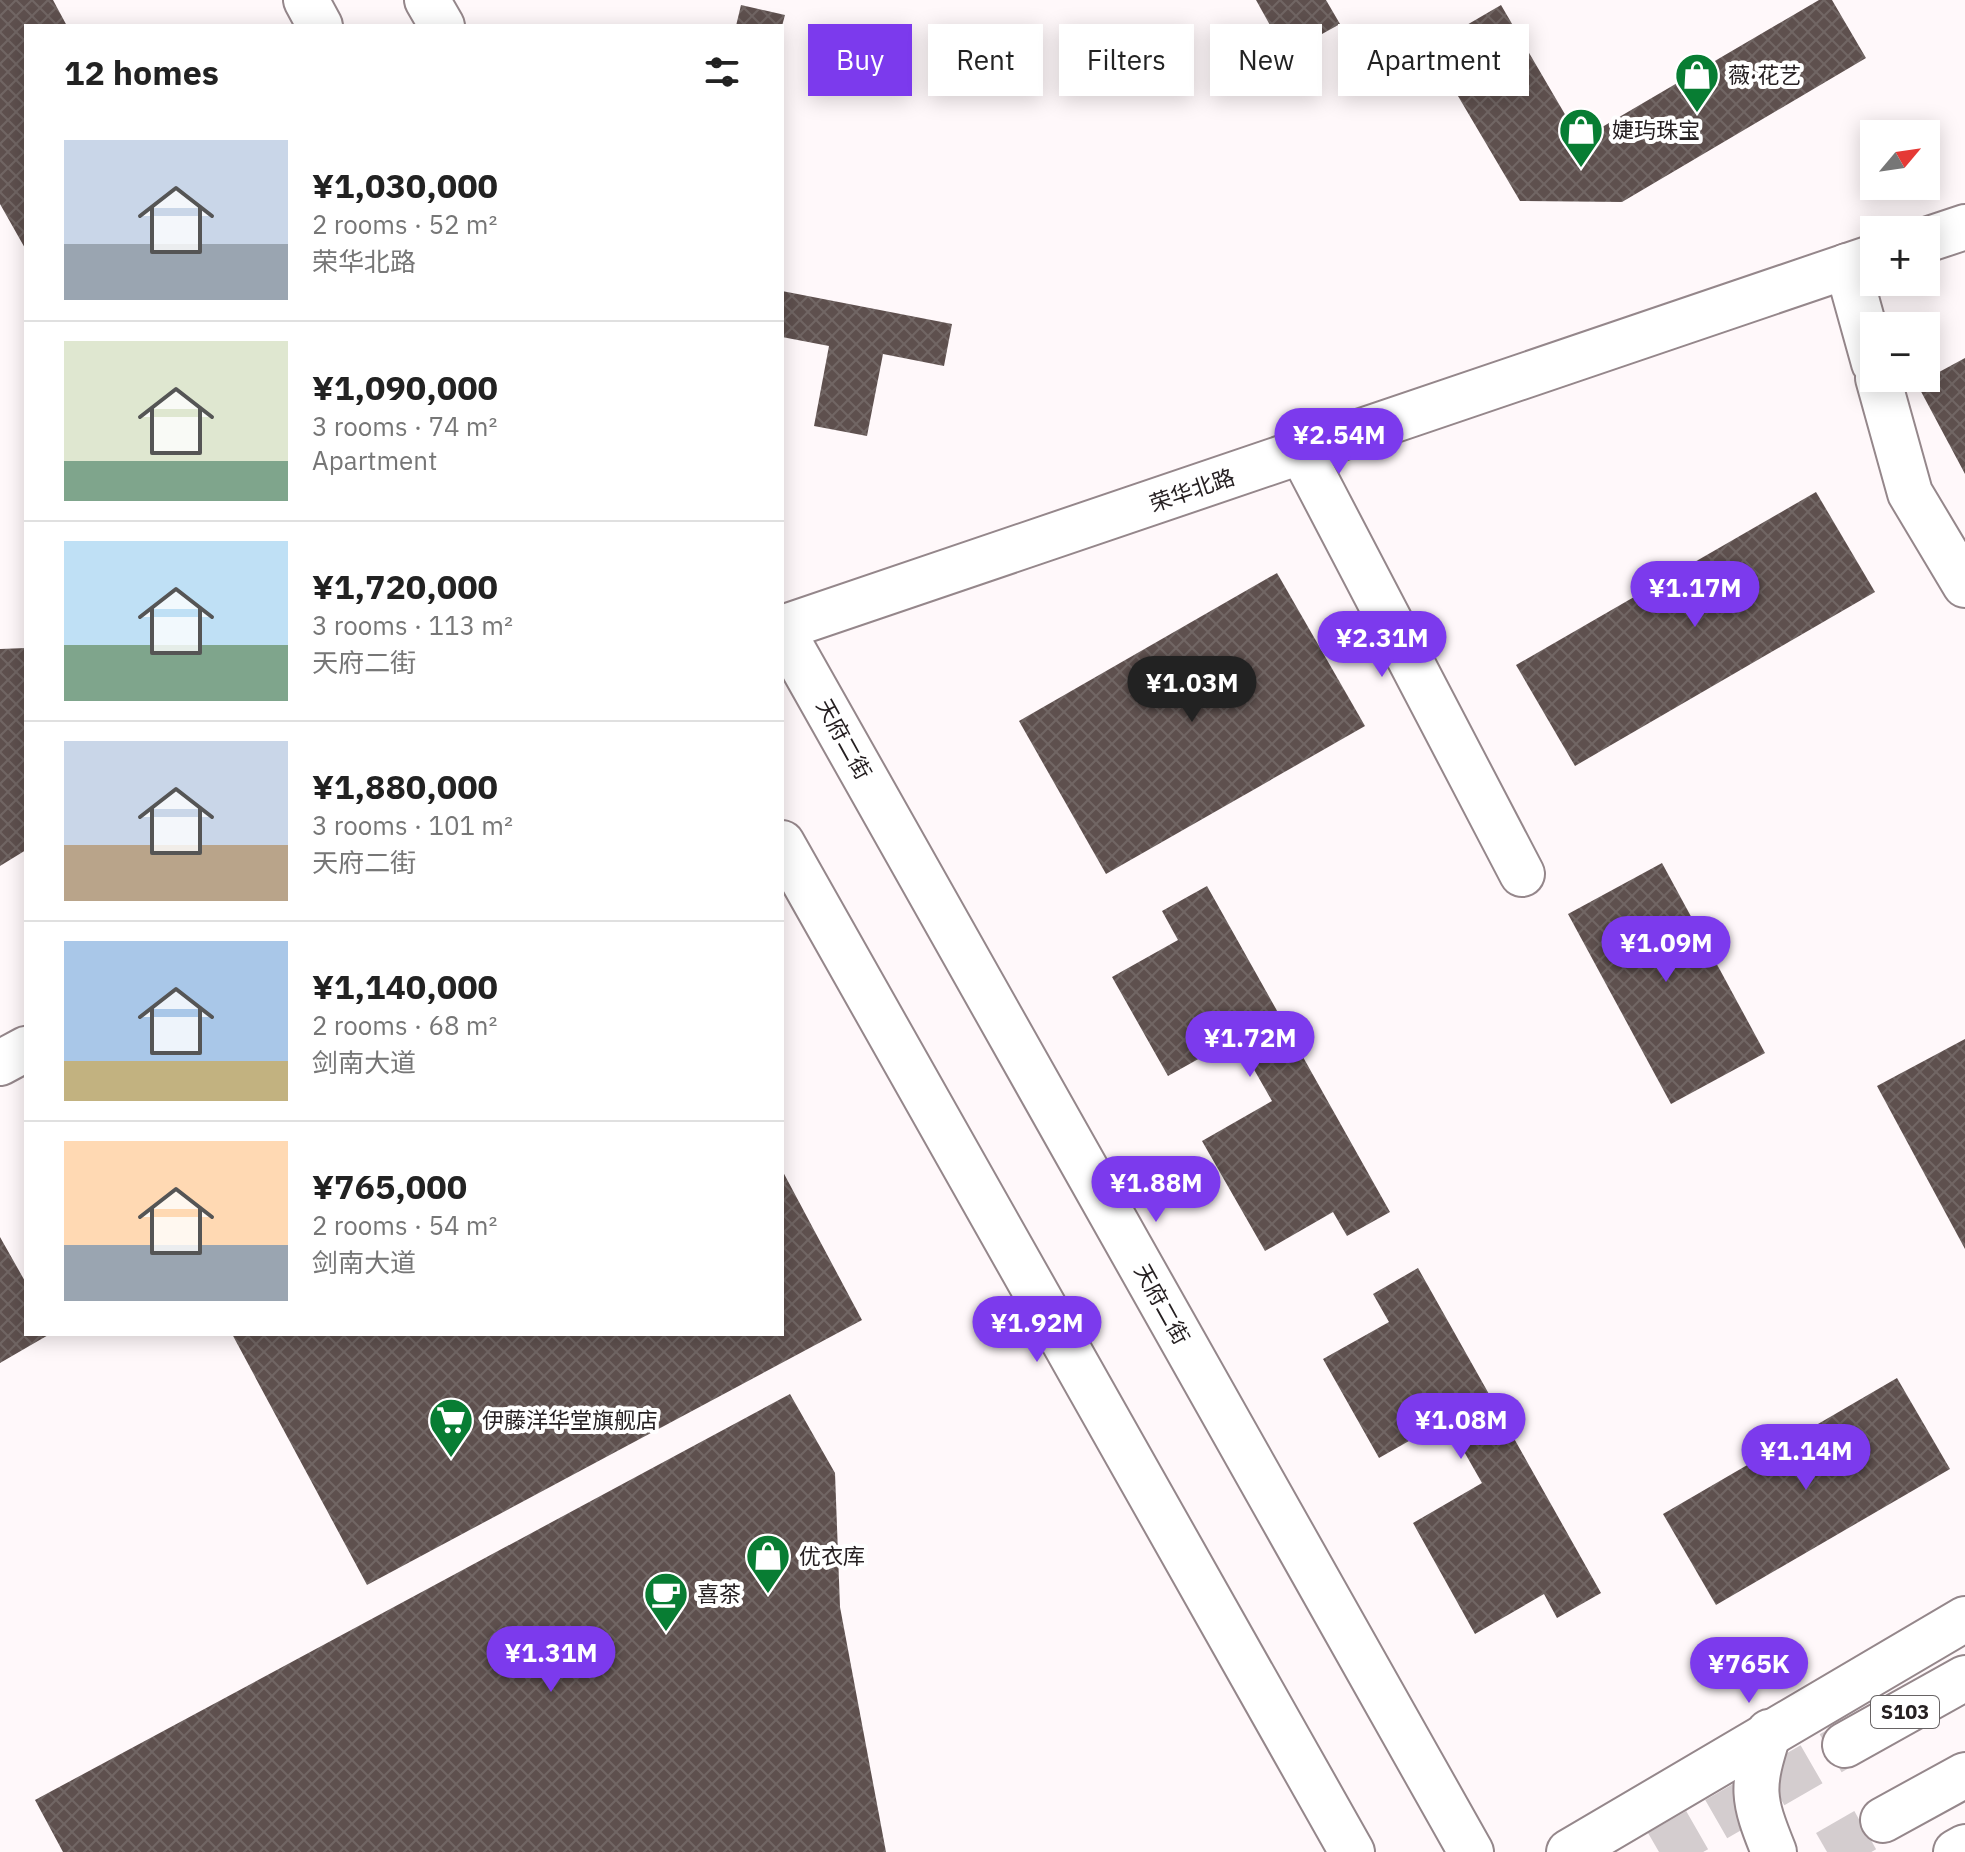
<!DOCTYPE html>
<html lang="en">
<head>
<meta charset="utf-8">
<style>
  body { margin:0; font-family:"IBM Plex Sans","Noto Sans SC",sans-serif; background:#f2f2f2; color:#222; height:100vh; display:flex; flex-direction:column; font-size:30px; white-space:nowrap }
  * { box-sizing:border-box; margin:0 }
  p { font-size:26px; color:#767676 }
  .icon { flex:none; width:44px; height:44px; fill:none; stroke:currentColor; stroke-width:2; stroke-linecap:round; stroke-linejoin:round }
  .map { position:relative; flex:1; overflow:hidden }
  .details { position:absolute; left:24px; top:24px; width:760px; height:1312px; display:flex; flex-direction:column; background:#fff; border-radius:0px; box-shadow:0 4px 20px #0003 }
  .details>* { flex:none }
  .guide { position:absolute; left:808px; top:24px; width:760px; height:72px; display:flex; gap:16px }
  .needle { width:52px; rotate:61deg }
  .fabs { position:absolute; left:1860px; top:120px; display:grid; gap:16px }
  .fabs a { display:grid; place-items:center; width:80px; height:80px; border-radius:0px; background:#fff; box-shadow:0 4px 20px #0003; font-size:40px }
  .price { position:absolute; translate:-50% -68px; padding:0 18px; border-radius:28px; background:#7c3aed; color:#fff; font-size:26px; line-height:52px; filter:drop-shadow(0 2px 4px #0008) }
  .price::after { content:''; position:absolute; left:50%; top:48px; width:24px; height:18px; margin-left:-12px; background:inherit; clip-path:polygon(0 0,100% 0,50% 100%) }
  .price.active { background:#222; color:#fff }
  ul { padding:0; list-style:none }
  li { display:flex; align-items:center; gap:24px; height:200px; padding:0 40px }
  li+li { border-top:2px solid #e0e0e0 }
  li span { display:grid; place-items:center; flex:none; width:224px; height:160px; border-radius:0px; color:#555 }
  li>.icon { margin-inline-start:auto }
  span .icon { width:96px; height:96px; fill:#fffc; stroke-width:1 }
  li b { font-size:34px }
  h2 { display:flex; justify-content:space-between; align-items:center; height:96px; padding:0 40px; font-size:34px }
  .chip { padding:0 28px; border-radius:0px; background:#fff; box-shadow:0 4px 20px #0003; font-size:28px; line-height:72px }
  .chip.active { background:#7c3aed; color:#fff }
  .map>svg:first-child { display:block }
  .building { fill:url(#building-cross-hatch) }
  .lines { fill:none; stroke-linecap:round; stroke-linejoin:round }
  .highway-tunnel { stroke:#d4cdcf; stroke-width:44; stroke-dasharray:44 22; stroke-linecap:butt }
  .street-casing { stroke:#95878b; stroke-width:48 }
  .secondary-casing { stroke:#95878b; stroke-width:48 }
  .highway-casing { stroke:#95878b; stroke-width:48 }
  .street { stroke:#fff; stroke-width:44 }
  .secondary { stroke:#fff; stroke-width:44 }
  .highway { stroke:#fff; stroke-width:44 }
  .labels { text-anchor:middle; stroke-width:8; stroke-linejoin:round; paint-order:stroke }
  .shield { fill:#fff; stroke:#676364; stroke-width:2 }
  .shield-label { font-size:20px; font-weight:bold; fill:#262022 }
  .poi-label { font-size:22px; fill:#262022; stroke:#fff; text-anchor:start }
  .street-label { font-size:22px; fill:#262022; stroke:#fff }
</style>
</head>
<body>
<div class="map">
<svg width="1965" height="1852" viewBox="0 0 1965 1852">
  <defs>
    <pattern id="building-cross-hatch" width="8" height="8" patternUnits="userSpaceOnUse" patternTransform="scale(2)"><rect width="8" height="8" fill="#5e504e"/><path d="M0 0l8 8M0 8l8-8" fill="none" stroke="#716664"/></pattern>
  </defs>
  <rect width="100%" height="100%" fill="#fff8fa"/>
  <g class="building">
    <path d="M0,0H53L67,26H26V250L0,204Z"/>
    <path d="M1256,0H1326L1340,24L1286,54Z"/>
    <path d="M1819,0H1832L1866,58L1622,202L1520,201L1429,47L1501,5L1580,140Z"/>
    <path d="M741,5L785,15L782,26H736Z"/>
    <path d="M782,291L952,324L944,366L883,354L867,436L814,426L829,346L782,337Z"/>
    <path d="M1965,358V474L1917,384Z"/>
    <path d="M1816,492L1875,592L1575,766L1516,665Z"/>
    <path d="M1277,573L1365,726L1106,874L1019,721Z"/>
    <path d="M26,648V850L0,866V649Z"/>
    <path d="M1662,863L1765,1053L1671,1104L1568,914Z"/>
    <path d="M1207,886L1390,1212L1347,1236L1333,1212L1265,1251L1202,1141L1272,1101L1236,1038L1168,1076L1112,977L1178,940L1162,911Z"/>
    <path d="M1965,1039V1249L1877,1086Z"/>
    <path d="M782,1170L862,1320L367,1585L232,1334H782Z"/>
    <path d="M0,1237L26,1283V1334H50L0,1363Z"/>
    <path d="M1418,1268L1601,1593L1557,1618L1544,1594L1475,1634L1413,1523L1482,1483L1446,1420L1379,1458L1323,1359L1389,1322L1373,1294Z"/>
    <path d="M1897,1378L1950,1469L1716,1605L1663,1514Z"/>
    <path d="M790,1394L835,1473L840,1607L886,1852H63L35,1800Z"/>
  </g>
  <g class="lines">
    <g class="highway-tunnel">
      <path d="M1659,1852L1845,1745"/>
      <path d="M1827,1852L1883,1820"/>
    </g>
    <g class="street-casing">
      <g id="street">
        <path d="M1926,240L1965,227"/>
        <path d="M1847,266L1874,363"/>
        <path d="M1878,378L1910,493L1965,585"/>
        <path d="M1302,453L1522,874"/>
        <path d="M782,628L1874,257"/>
        <path d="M0,1063L26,1049"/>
      </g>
    </g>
    <g class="secondary-casing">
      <g id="secondary">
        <path d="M306,0L320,26"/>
        <path d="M427,0L442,26"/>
        <path d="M782,630L1471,1852"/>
        <path d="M782,843L1352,1852"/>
        <path d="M1769,1732C1751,1788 1752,1798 1774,1852"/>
        <path d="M1569,1852L1965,1619"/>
        <path d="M1956,1852L1965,1847"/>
      </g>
    </g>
    <g class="highway-casing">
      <g id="highway">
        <path d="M1845,1745L1965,1678"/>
        <path d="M1883,1820L1965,1775"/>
      </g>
    </g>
    <use href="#street" class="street"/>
    <use href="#secondary" class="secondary"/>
    <use href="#highway" class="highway"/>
  </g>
  <defs>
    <g id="shop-pin" transform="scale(2.3)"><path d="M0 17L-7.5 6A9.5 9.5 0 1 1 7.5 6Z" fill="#087d33" stroke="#fff"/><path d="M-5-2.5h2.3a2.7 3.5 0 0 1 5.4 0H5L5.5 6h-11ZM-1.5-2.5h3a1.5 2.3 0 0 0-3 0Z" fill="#fff"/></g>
    <g id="supermarket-pin" transform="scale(2.3)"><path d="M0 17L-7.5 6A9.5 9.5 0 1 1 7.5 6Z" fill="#087d33" stroke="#fff"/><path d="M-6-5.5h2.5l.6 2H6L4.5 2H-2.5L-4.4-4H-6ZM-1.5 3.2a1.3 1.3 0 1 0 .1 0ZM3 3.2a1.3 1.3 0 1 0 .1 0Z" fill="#fff"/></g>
    <g id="cafe-pin" transform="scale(2.3)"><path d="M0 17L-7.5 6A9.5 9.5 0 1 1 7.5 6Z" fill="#087d33" stroke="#fff"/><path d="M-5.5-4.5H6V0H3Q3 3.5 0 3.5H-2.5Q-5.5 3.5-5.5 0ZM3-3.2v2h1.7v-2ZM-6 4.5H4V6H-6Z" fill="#fff"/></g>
  </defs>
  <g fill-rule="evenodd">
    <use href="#shop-pin" x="1697" y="75"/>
    <use href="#shop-pin" x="1581" y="130"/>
    <use href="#supermarket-pin" x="451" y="1420"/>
    <use href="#shop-pin" x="768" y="1556"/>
    <use href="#cafe-pin" x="666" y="1594"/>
  </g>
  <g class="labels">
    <rect class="shield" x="1871" y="1696" width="68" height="32" rx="6"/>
    <g class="shield-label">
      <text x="1905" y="1719">S103</text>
    </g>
    <g class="poi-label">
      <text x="1728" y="83">薇·花艺</text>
      <text x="1612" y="138">婕玙珠宝</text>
      <text x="482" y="1428">伊藤洋华堂旗舰店</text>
      <text x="799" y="1564">优衣库</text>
      <text x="697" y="1602">喜茶</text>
    </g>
    <g class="street-label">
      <text transform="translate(1192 490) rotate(-19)" y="8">荣华北路</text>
      <text transform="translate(844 739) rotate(61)" y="8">天府二街</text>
      <text transform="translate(1162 1304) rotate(61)" y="8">天府二街</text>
    </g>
  </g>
</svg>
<div class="fabs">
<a><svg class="needle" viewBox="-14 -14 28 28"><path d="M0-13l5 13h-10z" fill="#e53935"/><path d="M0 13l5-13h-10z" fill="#767676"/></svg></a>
<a>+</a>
<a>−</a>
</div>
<b class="price" style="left:1339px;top:476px">¥2.54M</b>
<b class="price" style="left:1695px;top:629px">¥1.17M</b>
<b class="price" style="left:1382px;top:679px">¥2.31M</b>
<b class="price active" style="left:1192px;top:724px">¥1.03M</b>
<b class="price" style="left:1666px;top:984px">¥1.09M</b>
<b class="price" style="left:1250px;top:1079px">¥1.72M</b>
<b class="price" style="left:1156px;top:1224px">¥1.88M</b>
<b class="price" style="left:1037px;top:1364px">¥1.92M</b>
<b class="price" style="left:1461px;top:1461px">¥1.08M</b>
<b class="price" style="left:1806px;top:1492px">¥1.14M</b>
<b class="price" style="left:551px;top:1694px">¥1.31M</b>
<b class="price" style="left:1749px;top:1705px">¥765K</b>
<div class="guide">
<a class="chip active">Buy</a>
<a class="chip">Rent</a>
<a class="chip">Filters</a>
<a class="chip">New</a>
<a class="chip">Apartment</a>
</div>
<section class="details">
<h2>12 homes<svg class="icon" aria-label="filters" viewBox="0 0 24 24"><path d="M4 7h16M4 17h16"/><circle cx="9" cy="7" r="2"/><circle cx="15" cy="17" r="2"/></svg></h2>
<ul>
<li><span style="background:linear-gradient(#c9d6e8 65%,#9aa5b1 0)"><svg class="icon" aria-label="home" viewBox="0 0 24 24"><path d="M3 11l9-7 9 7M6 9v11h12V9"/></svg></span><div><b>¥1,030,000</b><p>2 rooms · 52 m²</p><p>荣华北路</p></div></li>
<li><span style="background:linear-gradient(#dfe7d0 75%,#7fa58c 0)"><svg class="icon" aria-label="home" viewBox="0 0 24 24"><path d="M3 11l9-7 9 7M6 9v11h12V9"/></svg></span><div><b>¥1,090,000</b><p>3 rooms · 74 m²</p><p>Apartment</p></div></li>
<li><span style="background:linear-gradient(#bfe0f5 65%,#7fa58c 0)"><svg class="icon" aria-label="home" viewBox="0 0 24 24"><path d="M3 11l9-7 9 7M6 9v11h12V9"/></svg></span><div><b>¥1,720,000</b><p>3 rooms · 113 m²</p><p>天府二街</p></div></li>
<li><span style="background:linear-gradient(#c9d6e8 65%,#b9a48a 0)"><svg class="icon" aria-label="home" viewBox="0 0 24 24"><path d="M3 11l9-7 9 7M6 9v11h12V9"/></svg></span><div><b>¥1,880,000</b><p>3 rooms · 101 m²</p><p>天府二街</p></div></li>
<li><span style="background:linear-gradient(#a9c7e8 75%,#c2b280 0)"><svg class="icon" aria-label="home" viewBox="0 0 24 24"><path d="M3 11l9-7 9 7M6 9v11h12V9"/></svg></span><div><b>¥1,140,000</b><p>2 rooms · 68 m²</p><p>剑南大道</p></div></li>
<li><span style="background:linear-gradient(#ffd9b3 65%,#9aa5b1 0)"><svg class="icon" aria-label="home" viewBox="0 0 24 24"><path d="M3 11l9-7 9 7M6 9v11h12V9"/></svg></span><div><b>¥765,000</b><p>2 rooms · 54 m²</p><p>剑南大道</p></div></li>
</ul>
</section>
</div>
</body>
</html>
